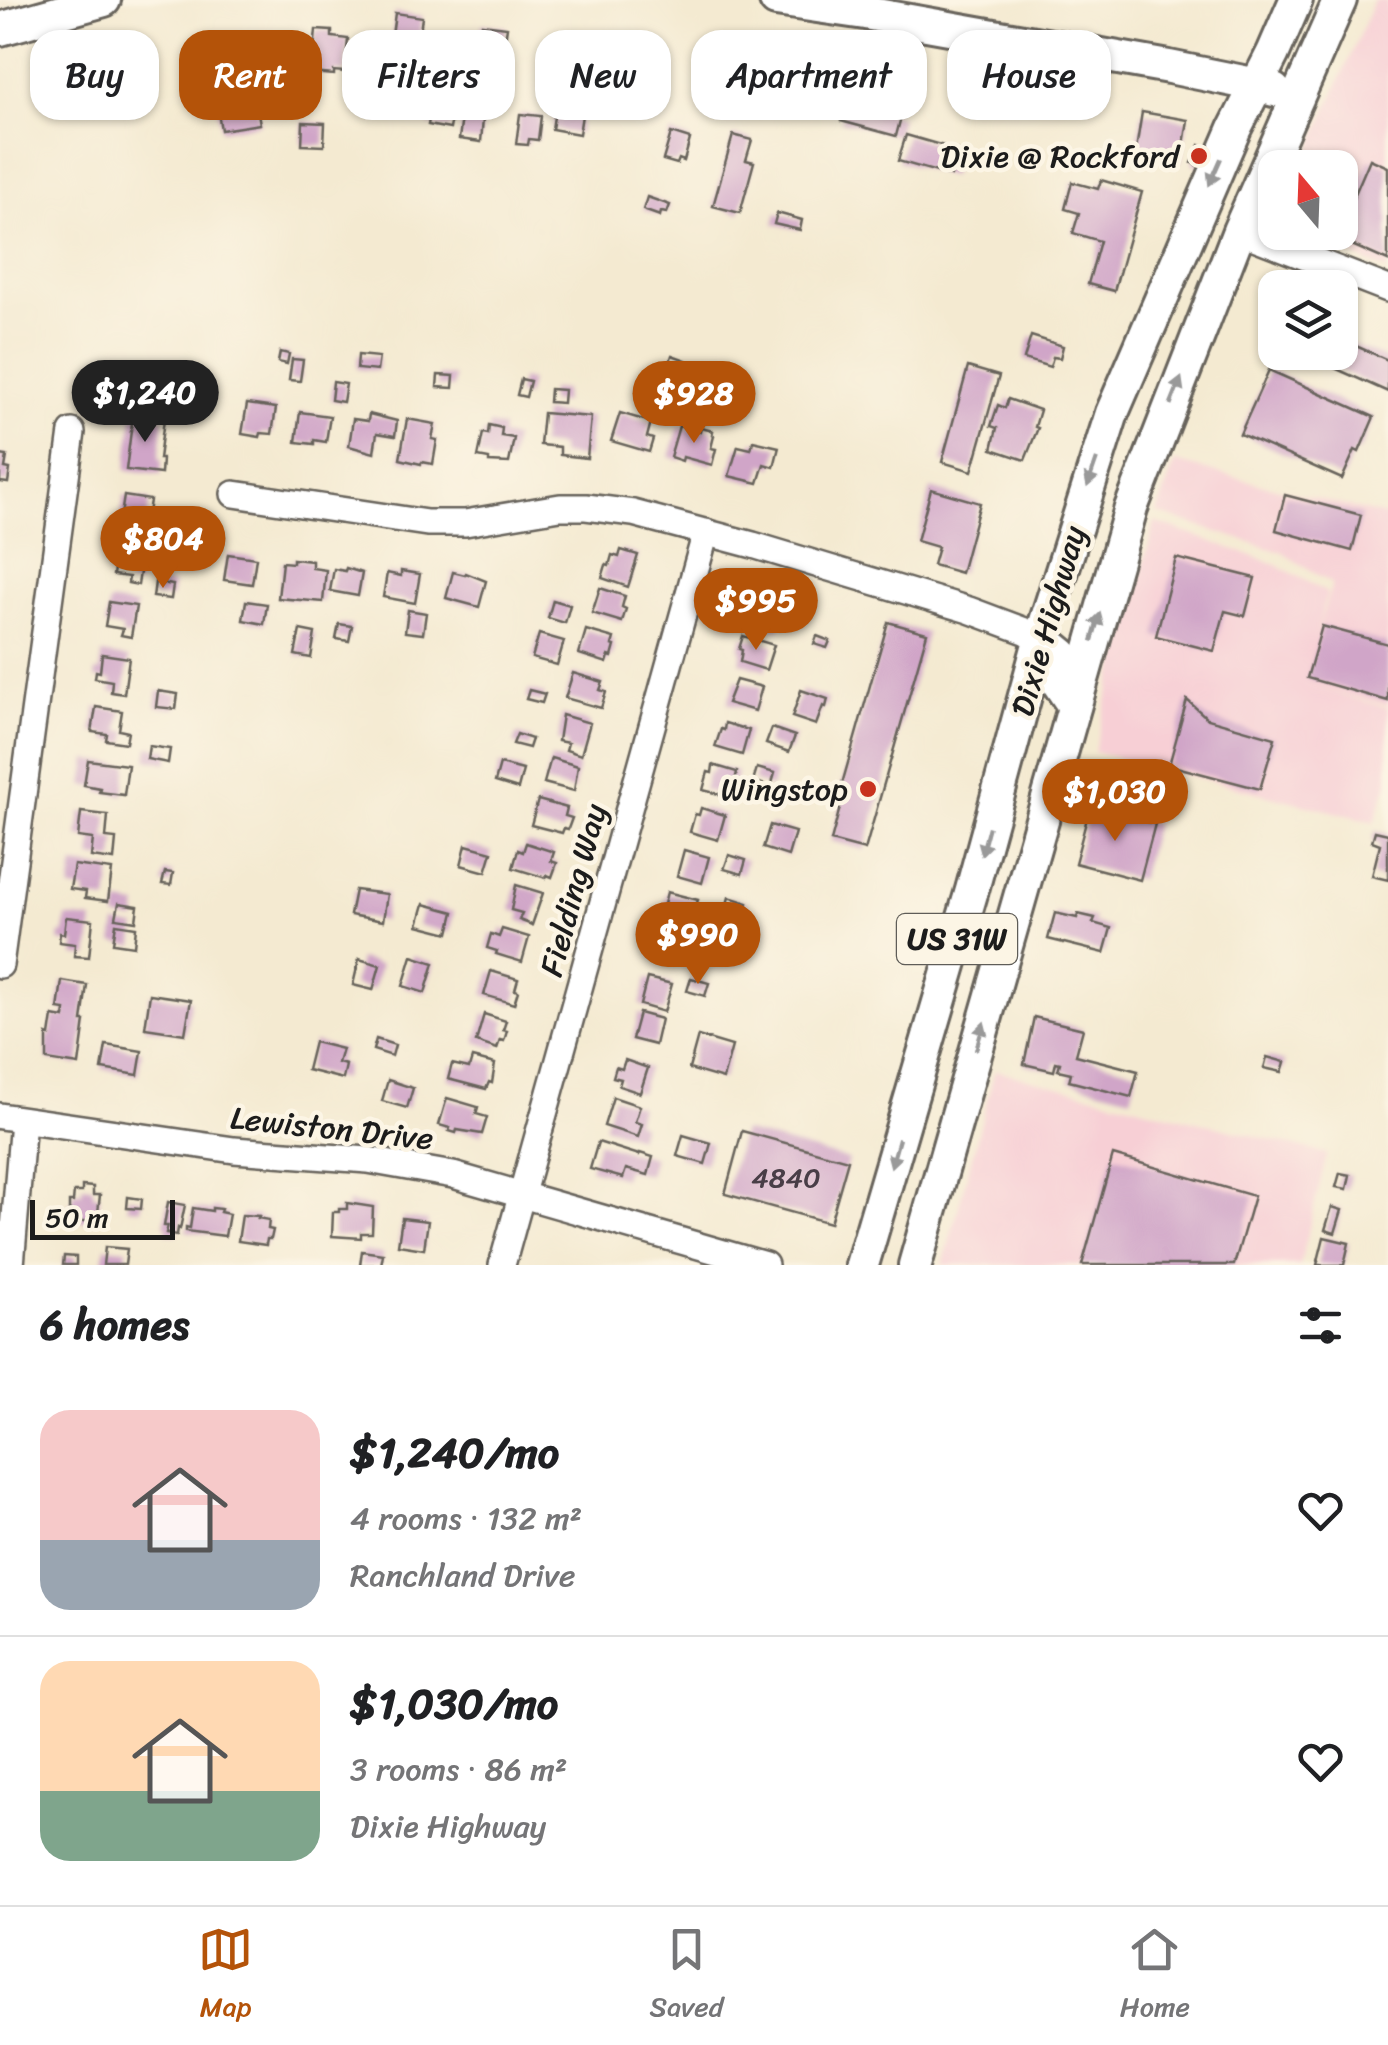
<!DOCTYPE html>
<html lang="en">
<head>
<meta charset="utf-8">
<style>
  body { margin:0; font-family:Sriracha,sans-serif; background:#f2f2f2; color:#202124; height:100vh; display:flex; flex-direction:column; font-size:38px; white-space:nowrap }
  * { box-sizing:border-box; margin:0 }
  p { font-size:32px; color:#757577 }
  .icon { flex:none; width:55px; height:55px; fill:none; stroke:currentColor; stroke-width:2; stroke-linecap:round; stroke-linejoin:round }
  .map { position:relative; height:1265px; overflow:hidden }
  .drawer { display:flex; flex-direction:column; background:#fff; flex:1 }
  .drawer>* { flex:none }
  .hud { position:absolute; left:30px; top:30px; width:1330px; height:90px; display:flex; gap:20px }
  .needle { width:65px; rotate:341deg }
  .controls { position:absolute; left:1258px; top:150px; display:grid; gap:20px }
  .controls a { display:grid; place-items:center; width:100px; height:100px; border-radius:20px; background:#fff; box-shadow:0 2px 8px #0004; font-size:50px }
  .scale { position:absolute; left:30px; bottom:25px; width:145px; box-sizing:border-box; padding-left:10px; border:5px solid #1c1c1c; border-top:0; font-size:28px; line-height:35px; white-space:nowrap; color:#1c1c1c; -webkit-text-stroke:8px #fcf5e5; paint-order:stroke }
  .price { position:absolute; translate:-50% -85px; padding:0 22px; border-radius:35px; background:#b45309; color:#fff; font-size:32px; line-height:65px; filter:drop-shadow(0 2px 5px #0008) }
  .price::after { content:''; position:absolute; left:50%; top:60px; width:30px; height:22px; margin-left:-15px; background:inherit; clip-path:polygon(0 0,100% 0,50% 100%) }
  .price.selected { background:#222; color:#fff }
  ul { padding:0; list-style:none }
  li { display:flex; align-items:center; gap:30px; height:250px; padding:0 40px }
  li+li { border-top:2px solid #e0e0e0 }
  li span { display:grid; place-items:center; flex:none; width:280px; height:200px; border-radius:30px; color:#555 }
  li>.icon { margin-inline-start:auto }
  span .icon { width:120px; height:120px; fill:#fffc; stroke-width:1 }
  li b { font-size:42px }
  h2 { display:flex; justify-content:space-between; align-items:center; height:120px; padding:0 40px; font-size:42px }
  .chip { padding:0 35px; border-radius:30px; background:#fff; box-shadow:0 2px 8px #0004; font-size:35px; line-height:90px }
  .chip.selected { background:#b45309; color:#fff }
  .tab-bar { display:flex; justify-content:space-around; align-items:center; height:140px; border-top:2px solid #e0e0e0; background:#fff; font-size:28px; color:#757577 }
  .tab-bar a { display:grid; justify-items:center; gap:5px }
  .tab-bar .selected { color:#b45309 }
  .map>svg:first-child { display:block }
  .built { fill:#f7cfd5 }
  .building { fill:#d0a5c8 }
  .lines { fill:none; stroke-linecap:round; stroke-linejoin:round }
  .minor-casing { stroke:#68645b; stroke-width:30 }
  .major-casing { stroke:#68645b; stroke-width:38 }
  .minor { stroke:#fff; stroke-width:25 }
  .major { stroke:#fff; stroke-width:32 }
  .oneway { fill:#999 }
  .poi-dot { fill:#c8321e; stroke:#fcf5e5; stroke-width:4 }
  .labels { text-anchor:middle; stroke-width:9; stroke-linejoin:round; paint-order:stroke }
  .number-label { font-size:28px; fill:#493e47 }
  .shield { fill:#fcf5e5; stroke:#5f5d58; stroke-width:2.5 }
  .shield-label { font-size:30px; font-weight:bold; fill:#1c1c1c }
  .poi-label { font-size:32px; fill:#1c1c1c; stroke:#fcf5e5; text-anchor:end }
  .street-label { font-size:32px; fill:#1c1c1c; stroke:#fcf5e5 }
</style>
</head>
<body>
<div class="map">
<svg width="1388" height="1265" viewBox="0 0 1388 1265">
  <rect width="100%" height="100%" fill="#fcf5e5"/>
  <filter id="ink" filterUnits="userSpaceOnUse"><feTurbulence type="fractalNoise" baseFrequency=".01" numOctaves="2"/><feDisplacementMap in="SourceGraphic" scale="20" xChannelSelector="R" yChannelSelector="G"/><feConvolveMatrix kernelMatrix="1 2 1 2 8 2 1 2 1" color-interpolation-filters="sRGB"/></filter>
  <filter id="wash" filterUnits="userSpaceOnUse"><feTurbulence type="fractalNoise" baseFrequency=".0048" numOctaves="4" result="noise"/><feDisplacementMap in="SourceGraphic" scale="40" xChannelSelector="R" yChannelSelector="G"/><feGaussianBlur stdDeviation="2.25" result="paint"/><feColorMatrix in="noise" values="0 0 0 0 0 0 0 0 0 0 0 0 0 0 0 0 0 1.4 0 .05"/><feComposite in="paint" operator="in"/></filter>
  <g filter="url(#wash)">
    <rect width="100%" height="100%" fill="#f4ead1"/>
    <g class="built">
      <path d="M1374,0H1388V271L1301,233L1340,232V168L1303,167Z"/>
      <path d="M1175,462L1388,517V706L1301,684L1388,708V783L1375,822L1094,752L1123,638L1155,522L1276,564L1327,593L1314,640L1332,584L1281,552L1157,513Z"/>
      <path d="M995,1070L1327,1154L1300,1265H943Z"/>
    </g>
    <g id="blocks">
      <g class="building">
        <path d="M395,13L422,17L416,62L389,58Z"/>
        <path d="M482,24L507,27L499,80L470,75L472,65L469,64L471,51L477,52Z"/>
        <path d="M316,30L332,31V37L348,39L345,72L334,71V75L312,73Z"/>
        <path d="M588,38L608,41L607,45L616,46L615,57H619L617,71L612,70L611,77L583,73Z"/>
        <path d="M266,39L270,64L250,68L260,124L221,130L207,49Z"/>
        <path d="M711,58L721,61L722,58L729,59L728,62L737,65L728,99L704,93L707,83H704Z"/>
        <path d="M768,69L803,79L796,103L778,98L776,104L767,102L769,96L761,94Z"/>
        <path d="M858,69L884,77L882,82L885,83L881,96L889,98L885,113L901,117L896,136L841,121L854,74H856Z"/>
        <path d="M559,85L586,90L579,134L552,129Z"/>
        <path d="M374,96L381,97L378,112L372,111Z"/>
        <path d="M432,103L454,107L450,129L428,125Z"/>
        <path d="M1142,112L1188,120L1181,163L1135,156Z"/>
        <path d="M520,114L541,116L538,140L529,139L528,145L516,144Z"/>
        <path d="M462,117L483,119L481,142L459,139Z"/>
        <path d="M303,122L325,123L324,146L302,145Z"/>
        <path d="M671,133L690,139L684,161L679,159L677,164L663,160Z"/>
        <path d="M733,135L752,140L746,160L754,162L740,213L713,206Z"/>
        <path d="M906,135L958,150L951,176L898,161Z"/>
        <path d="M1200,145L1206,148L1198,166L1192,163Z"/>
        <path d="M1370,159L1388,167V261L1336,238Z"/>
        <path d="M1101,180L1142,192L1114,291L1088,284L1100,241L1073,233L1079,213L1065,209L1072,182L1098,189Z"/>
        <path d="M647,197L670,205L667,213L661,212L660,216L643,210Z"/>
        <path d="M777,213L802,220L800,230L774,224Z"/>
        <path d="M1031,336L1063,346L1060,358L1053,357L1050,367L1024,359Z"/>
        <path d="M1340,339L1388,360V392L1299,352H1340Z"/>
        <path d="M280,352L289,354L287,364L278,362Z"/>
        <path d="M358,355L379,357L377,371L357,369Z"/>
        <path d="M672,355L686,360L680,382L665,378Z"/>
        <path d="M292,359L303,360L300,381L289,380Z"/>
        <path d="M968,367L999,376L972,471L942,462Z"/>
        <path d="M1269,370L1374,417L1359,452L1355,450L1342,479L1240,434Z"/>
        <path d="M438,375L454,376L453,388L437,387Z"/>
        <path d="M736,376L749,380L743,399L730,396Z"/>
        <path d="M521,379L530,381L526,397L517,395Z"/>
        <path d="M333,382L346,384L343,402L331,400Z"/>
        <path d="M550,389L564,390L563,403L549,402Z"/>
        <path d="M1008,399L1040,410L1035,427L1038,428L1025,460L992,449L997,428L991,426L998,405L1005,408Z"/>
        <path d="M247,404L276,408L272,434L261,433L260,437L242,434Z"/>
        <path d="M300,412L330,416L326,442L314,440V444L296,442Z"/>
        <path d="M543,413L591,417L587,458L560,455V447L540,445Z"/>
        <path d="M620,413L651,422L647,437L653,439L649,452L611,441Z"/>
        <path d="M369,414L397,421L395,436L377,433L374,453L349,446L353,419L368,421Z"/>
        <path d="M133,415L164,419L159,459H162L161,474L126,470Z"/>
        <path d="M407,419L435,424L432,439L437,440L433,464L422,462L421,464L400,459Z"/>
        <path d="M489,425L502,428L501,436L514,438L509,463L489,462V459L478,457L483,433L488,434Z"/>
        <path d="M679,426L700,432L701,428L713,431L712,435L714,436L711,448L716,449L712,465L683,457L682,461L670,457Z"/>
        <path d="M753,441L779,447L774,467L764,464L758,483L729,476L738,446L751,449Z"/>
        <path d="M0,455L7,456L5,468L10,469L8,483L0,482Z"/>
        <path d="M931,489L980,503L961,573L933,565L938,547L917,541Z"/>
        <path d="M1285,495L1361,515L1352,551L1276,530Z"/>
        <path d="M124,496L150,500L145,533L135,531L136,524L120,522Z"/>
        <path d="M165,523L196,529L192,554L160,548Z"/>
        <path d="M117,549L143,553L138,585L128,583L129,577L113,575Z"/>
        <path d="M621,550L638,555L628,587L602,578L606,565L609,566L612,555L619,557Z"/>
        <path d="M228,554L256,558L252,584L224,580Z"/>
        <path d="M1176,558L1255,578L1245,616L1225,611L1214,651L1156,636Z"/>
        <path d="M293,559L312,561V568L326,570L323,602L278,598L282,562L293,563Z"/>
        <path d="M346,568L362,573L358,596L330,591L334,569L345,571Z"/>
        <path d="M401,571L420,574L415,603L383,597L387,573L401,576Z"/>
        <path d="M453,572L465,575L466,573L486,581L479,607L446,598Z"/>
        <path d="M155,582L173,585L171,599L153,597Z"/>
        <path d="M600,588L625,596L622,607L626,609L622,622L592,613Z"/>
        <path d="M757,596L787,603L780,630L754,621V612L752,611Z"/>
        <path d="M553,600L570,605L565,623L548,618Z"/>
        <path d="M246,601L267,604L264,624L243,620Z"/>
        <path d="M109,602L136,606L131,637L121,635L123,629L105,626Z"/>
        <path d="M408,610L426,613L423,634L405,632Z"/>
        <path d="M888,622L927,633L865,850L831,841L842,800L838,798Z"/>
        <path d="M339,624L352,626L349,641L336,639Z"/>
        <path d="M1322,626L1388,644V701L1307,678Z"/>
        <path d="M300,630L315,633L311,658L295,655Z"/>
        <path d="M586,630L614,638L612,645L615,646L612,657L609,656L607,663L579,654Z"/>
        <path d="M539,634L564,641L557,665L532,658Z"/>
        <path d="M743,636L774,645L766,670L740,662L742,650L739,649Z"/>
        <path d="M817,636L830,641L827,648L814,644Z"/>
        <path d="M102,654L129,658L124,694L111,692L112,681L95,678L96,671L100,672Z"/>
        <path d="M573,673L603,682L600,690L606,692L601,708L565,698Z"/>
        <path d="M736,680L762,687L755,711L727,703Z"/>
        <path d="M529,690L545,694L542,703L526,699Z"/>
        <path d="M801,690L828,699L826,707L823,706L816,725L792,717Z"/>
        <path d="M158,691L178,694L176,709L156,707Z"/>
        <path d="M1187,700L1208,719L1275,738L1260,789L1169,765Z"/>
        <path d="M96,707L122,711L119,730L128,732L126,743L106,740L107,734L92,732Z"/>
        <path d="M562,715L590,723L581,755L566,750L568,743L558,741Z"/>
        <path d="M725,723L749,730L742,755L715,747L721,729L724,730Z"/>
        <path d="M772,728L795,736L789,752L766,744Z"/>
        <path d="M517,734L532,739L529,748L513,744Z"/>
        <path d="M149,746L170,749L168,763L147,759Z"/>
        <path d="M551,758L578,766L574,791L544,783Z"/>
        <path d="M88,760L128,765L124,795L99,792L100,788L84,785Z"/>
        <path d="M500,764L523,770L518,789L495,782Z"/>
        <path d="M713,765L737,772L731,797L703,790L708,772L712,773Z"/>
        <path d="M757,768L775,773L771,787L753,781Z"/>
        <path d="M538,800L567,808L565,816L572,818L568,829L564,828L562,833L531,825Z"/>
        <path d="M1090,807L1155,824L1140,880L1075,863Z"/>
        <path d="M701,808L725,815L718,840L690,832L695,814L699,815Z"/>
        <path d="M81,812L108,815L106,838L116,839L114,860L91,857L93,839L78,837Z"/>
        <path d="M770,825L795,832L788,856L763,848Z"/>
        <path d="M1375,831L1388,834V880L1372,876L1380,844L1372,841Z"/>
        <path d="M526,843L554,852L551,861L557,863L552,877L547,875L546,878L513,868L518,850L523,852Z"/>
        <path d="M466,845L492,852L486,872L461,865Z"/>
        <path d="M684,850L709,857L702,883L677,876Z"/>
        <path d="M729,855L746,860L742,874L724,869Z"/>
        <path d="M74,865L112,870L108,901L85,898L86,891L70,889Z"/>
        <path d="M165,872L173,873L171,885L162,884Z"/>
        <path d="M516,885L543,893L532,925L519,920L522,913L511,910Z"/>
        <path d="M355,890L387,894L383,921L350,915Z"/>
        <path d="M667,892L698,900L696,906L704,908L699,927L667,918L669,910L663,908Z"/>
        <path d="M729,897L748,903L744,917L725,912Z"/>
        <path d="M119,903L138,906L136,921L116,918Z"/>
        <path d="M424,904L454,912L449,933L418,925Z"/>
        <path d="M1055,913L1077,918L1078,914L1095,918L1093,923L1111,928L1104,953L1048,939Z"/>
        <path d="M66,917L93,920L89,957L74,956L75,944L59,942L60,933L64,934Z"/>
        <path d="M116,924L136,927L134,946L113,943Z"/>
        <path d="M502,929L529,937L522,962L496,954L497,951L487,948L491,934L499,937Z"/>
        <path d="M663,931L687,937L684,948L693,951L689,964L656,955Z"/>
        <path d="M412,956L434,963L425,993L403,986Z"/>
        <path d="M359,959L380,965L373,990L353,985Z"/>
        <path d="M491,971L518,979L515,990L518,991L514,1004L484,995Z"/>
        <path d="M647,978L672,984L664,1012L640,1005Z"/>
        <path d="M691,978L709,983L705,996L687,991Z"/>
        <path d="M62,981L87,985L82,1021H85L79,1065L47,1060V1035L50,1036L53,1016L64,1018L65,1010L58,1009Z"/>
        <path d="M150,994L191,1000L185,1034L145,1028Z"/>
        <path d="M639,1013L661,1019L655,1045L632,1039Z"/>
        <path d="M484,1014L506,1021L503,1030L507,1031L504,1041L500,1040L497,1049L476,1042Z"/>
        <path d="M1034,1017L1083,1029L1076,1055L1138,1071L1131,1097L1069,1081L1071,1073L1058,1070L1060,1063L1056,1062L1054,1071L1024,1064Z"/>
        <path d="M698,1036L732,1046L723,1079L689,1069Z"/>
        <path d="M376,1039L395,1045L392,1056L373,1050Z"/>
        <path d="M314,1042L342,1049L338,1063L346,1065L343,1079L307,1070Z"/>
        <path d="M106,1045L142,1051L138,1075L102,1069Z"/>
        <path d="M1267,1057L1285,1062L1282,1072L1264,1068Z"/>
        <path d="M472,1058L495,1064L492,1083L489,1082L486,1089L448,1079L452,1064L469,1068Z"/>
        <path d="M625,1060L648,1068L640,1093L619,1086L621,1079L613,1077L616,1067L622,1069Z"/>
        <path d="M388,1080L413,1088L407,1108L382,1101Z"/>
        <path d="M613,1097L640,1106L635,1122L642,1124L638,1137L604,1126Z"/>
        <path d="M447,1098L478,1107L476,1114L487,1117L482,1134L457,1130L456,1133L449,1131L450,1128L439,1125Z"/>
        <path d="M742,1131L848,1160L830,1223L725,1194Z"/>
        <path d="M683,1135L711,1143L705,1164L677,1156Z"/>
        <path d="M598,1142L639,1155L640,1153L653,1157L648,1175L626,1169L623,1178L590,1169Z"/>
        <path d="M1113,1155L1254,1196L1234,1265H1082Z"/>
        <path d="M1340,1173L1350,1175L1347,1189L1336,1187Z"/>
        <path d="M82,1186L93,1187V1195H100L97,1222L71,1220L72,1211H69V1202H73L74,1192H82Z"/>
        <path d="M128,1197L142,1199L141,1209L127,1208Z"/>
        <path d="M168,1202L185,1205L180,1229L178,1228L177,1235L166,1233L168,1226H164Z"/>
        <path d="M347,1203L373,1207L372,1233H361V1238L332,1236L333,1212H339V1209H347Z"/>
        <path d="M1332,1207L1342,1210L1335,1233L1325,1230Z"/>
        <path d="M193,1208L212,1211V1208L221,1209L220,1212L229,1214L225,1236L186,1231V1227L190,1228Z"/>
        <path d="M242,1215L259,1216L258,1218L269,1220L268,1229L273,1230L271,1239H267L266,1245L238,1241Z"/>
        <path d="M402,1218L428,1221L424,1249L398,1245Z"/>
        <path d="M1324,1237L1349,1243L1344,1265H1317Z"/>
        <path d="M105,1247L127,1249L125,1265H103Z"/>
        <path d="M362,1251L383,1254L381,1265H360Z"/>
        <path d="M64,1256L76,1257V1265H63Z"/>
      </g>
    </g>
  </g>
  <g filter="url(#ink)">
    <use href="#blocks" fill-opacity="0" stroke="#68645b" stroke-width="2.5"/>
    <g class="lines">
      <g class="minor-casing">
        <g id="minor">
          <path d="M1239,231L1388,289"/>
          <path d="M234,494L427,523H465L560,507H586L633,513L753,545L969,610L1041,637"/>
          <path d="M0,965L72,432"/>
          <path d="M0,1116L234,1150L368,1160L453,1175L765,1265"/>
          <path d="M11,1265L23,1120"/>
          <path d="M502,1265L706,532"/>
        </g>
      </g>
      <g class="major-casing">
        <g id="major">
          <path d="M776,0L865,13L1169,67L1258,85L1274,90"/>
          <path d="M0,29L104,0"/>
          <path d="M1041,637L1063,655L1057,681L1074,706"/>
          <path d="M862,1265L972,890L1041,637L1112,413L1235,128L1273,53L1296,0"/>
          <path d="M915,1265L1131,508L1239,231L1340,0"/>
        </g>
      </g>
      <use href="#minor" class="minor"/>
      <use href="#major" class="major"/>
    </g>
    <defs><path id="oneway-solid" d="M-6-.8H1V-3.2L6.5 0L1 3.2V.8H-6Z" transform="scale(2.5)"/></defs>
    <g class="oneway">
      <use href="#oneway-solid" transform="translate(1215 172) rotate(114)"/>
      <use href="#oneway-solid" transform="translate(1176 391) rotate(-68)"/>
      <use href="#oneway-solid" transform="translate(1092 473) rotate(109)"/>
      <use href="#oneway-solid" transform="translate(1096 627) rotate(-74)"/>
      <use href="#oneway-solid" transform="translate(985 841) rotate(105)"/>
      <use href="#oneway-solid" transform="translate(980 1036) rotate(-74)"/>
      <use href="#oneway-solid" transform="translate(895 1153) rotate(106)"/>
    </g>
  </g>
  <g class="poi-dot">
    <circle cx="1199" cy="156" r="10"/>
    <circle cx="868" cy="789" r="10"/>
  </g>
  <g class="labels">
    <g class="number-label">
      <text x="786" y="1187">4840</text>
    </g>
    <rect class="shield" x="897" y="914" width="120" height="50" rx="8"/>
    <g class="shield-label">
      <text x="957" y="949">US 31W</text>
    </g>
    <g class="poi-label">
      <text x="1179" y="167">Dixie @ Rockford</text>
      <text x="848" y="800">Wingstop</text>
    </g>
    <g class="street-label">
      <text transform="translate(1048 621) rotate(-74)" y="11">Dixie Highway</text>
      <text transform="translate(573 890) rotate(-75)" y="11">Fielding Way</text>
      <text transform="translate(332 1128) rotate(6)" y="11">Lewiston Drive</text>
    </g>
  </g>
</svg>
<div class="controls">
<a><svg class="needle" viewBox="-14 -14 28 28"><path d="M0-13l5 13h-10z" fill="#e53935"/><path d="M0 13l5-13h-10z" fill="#757577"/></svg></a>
<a><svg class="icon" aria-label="layers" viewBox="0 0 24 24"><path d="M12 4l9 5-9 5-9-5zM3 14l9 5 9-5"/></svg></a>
</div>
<div class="scale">50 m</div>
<b class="price selected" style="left:145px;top:445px">$1,240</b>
<b class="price" style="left:694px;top:446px">$928</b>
<b class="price" style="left:163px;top:591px">$804</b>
<b class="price" style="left:756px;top:653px">$995</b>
<b class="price" style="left:1115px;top:844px">$1,030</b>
<b class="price" style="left:698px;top:987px">$990</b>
<div class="hud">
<a class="chip">Buy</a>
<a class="chip selected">Rent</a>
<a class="chip">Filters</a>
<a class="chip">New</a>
<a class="chip">Apartment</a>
<a class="chip">House</a>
</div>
</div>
<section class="drawer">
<h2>6 homes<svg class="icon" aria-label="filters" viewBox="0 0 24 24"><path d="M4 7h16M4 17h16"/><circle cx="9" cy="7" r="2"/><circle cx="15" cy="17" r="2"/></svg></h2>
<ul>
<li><span style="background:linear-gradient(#f6c9c9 65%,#9aa5b1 0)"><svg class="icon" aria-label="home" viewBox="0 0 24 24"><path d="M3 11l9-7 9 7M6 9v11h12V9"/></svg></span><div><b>$1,240/mo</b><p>4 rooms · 132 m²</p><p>Ranchland Drive</p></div><svg class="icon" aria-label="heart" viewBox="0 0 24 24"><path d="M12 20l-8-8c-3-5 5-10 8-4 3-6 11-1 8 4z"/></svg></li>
<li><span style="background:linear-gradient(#ffd9b3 65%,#7fa58c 0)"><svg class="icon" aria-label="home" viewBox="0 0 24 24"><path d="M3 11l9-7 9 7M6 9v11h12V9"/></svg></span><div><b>$1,030/mo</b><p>3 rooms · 86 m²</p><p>Dixie Highway</p></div><svg class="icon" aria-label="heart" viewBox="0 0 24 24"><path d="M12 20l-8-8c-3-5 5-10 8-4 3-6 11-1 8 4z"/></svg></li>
</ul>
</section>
<nav class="tab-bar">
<a class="selected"><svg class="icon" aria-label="map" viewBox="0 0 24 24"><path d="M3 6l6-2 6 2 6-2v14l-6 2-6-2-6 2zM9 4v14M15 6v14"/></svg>Map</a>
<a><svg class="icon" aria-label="saved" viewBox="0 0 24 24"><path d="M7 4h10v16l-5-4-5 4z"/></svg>Saved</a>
<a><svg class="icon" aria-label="home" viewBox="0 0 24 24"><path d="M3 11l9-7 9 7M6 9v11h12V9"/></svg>Home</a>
</nav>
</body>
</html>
